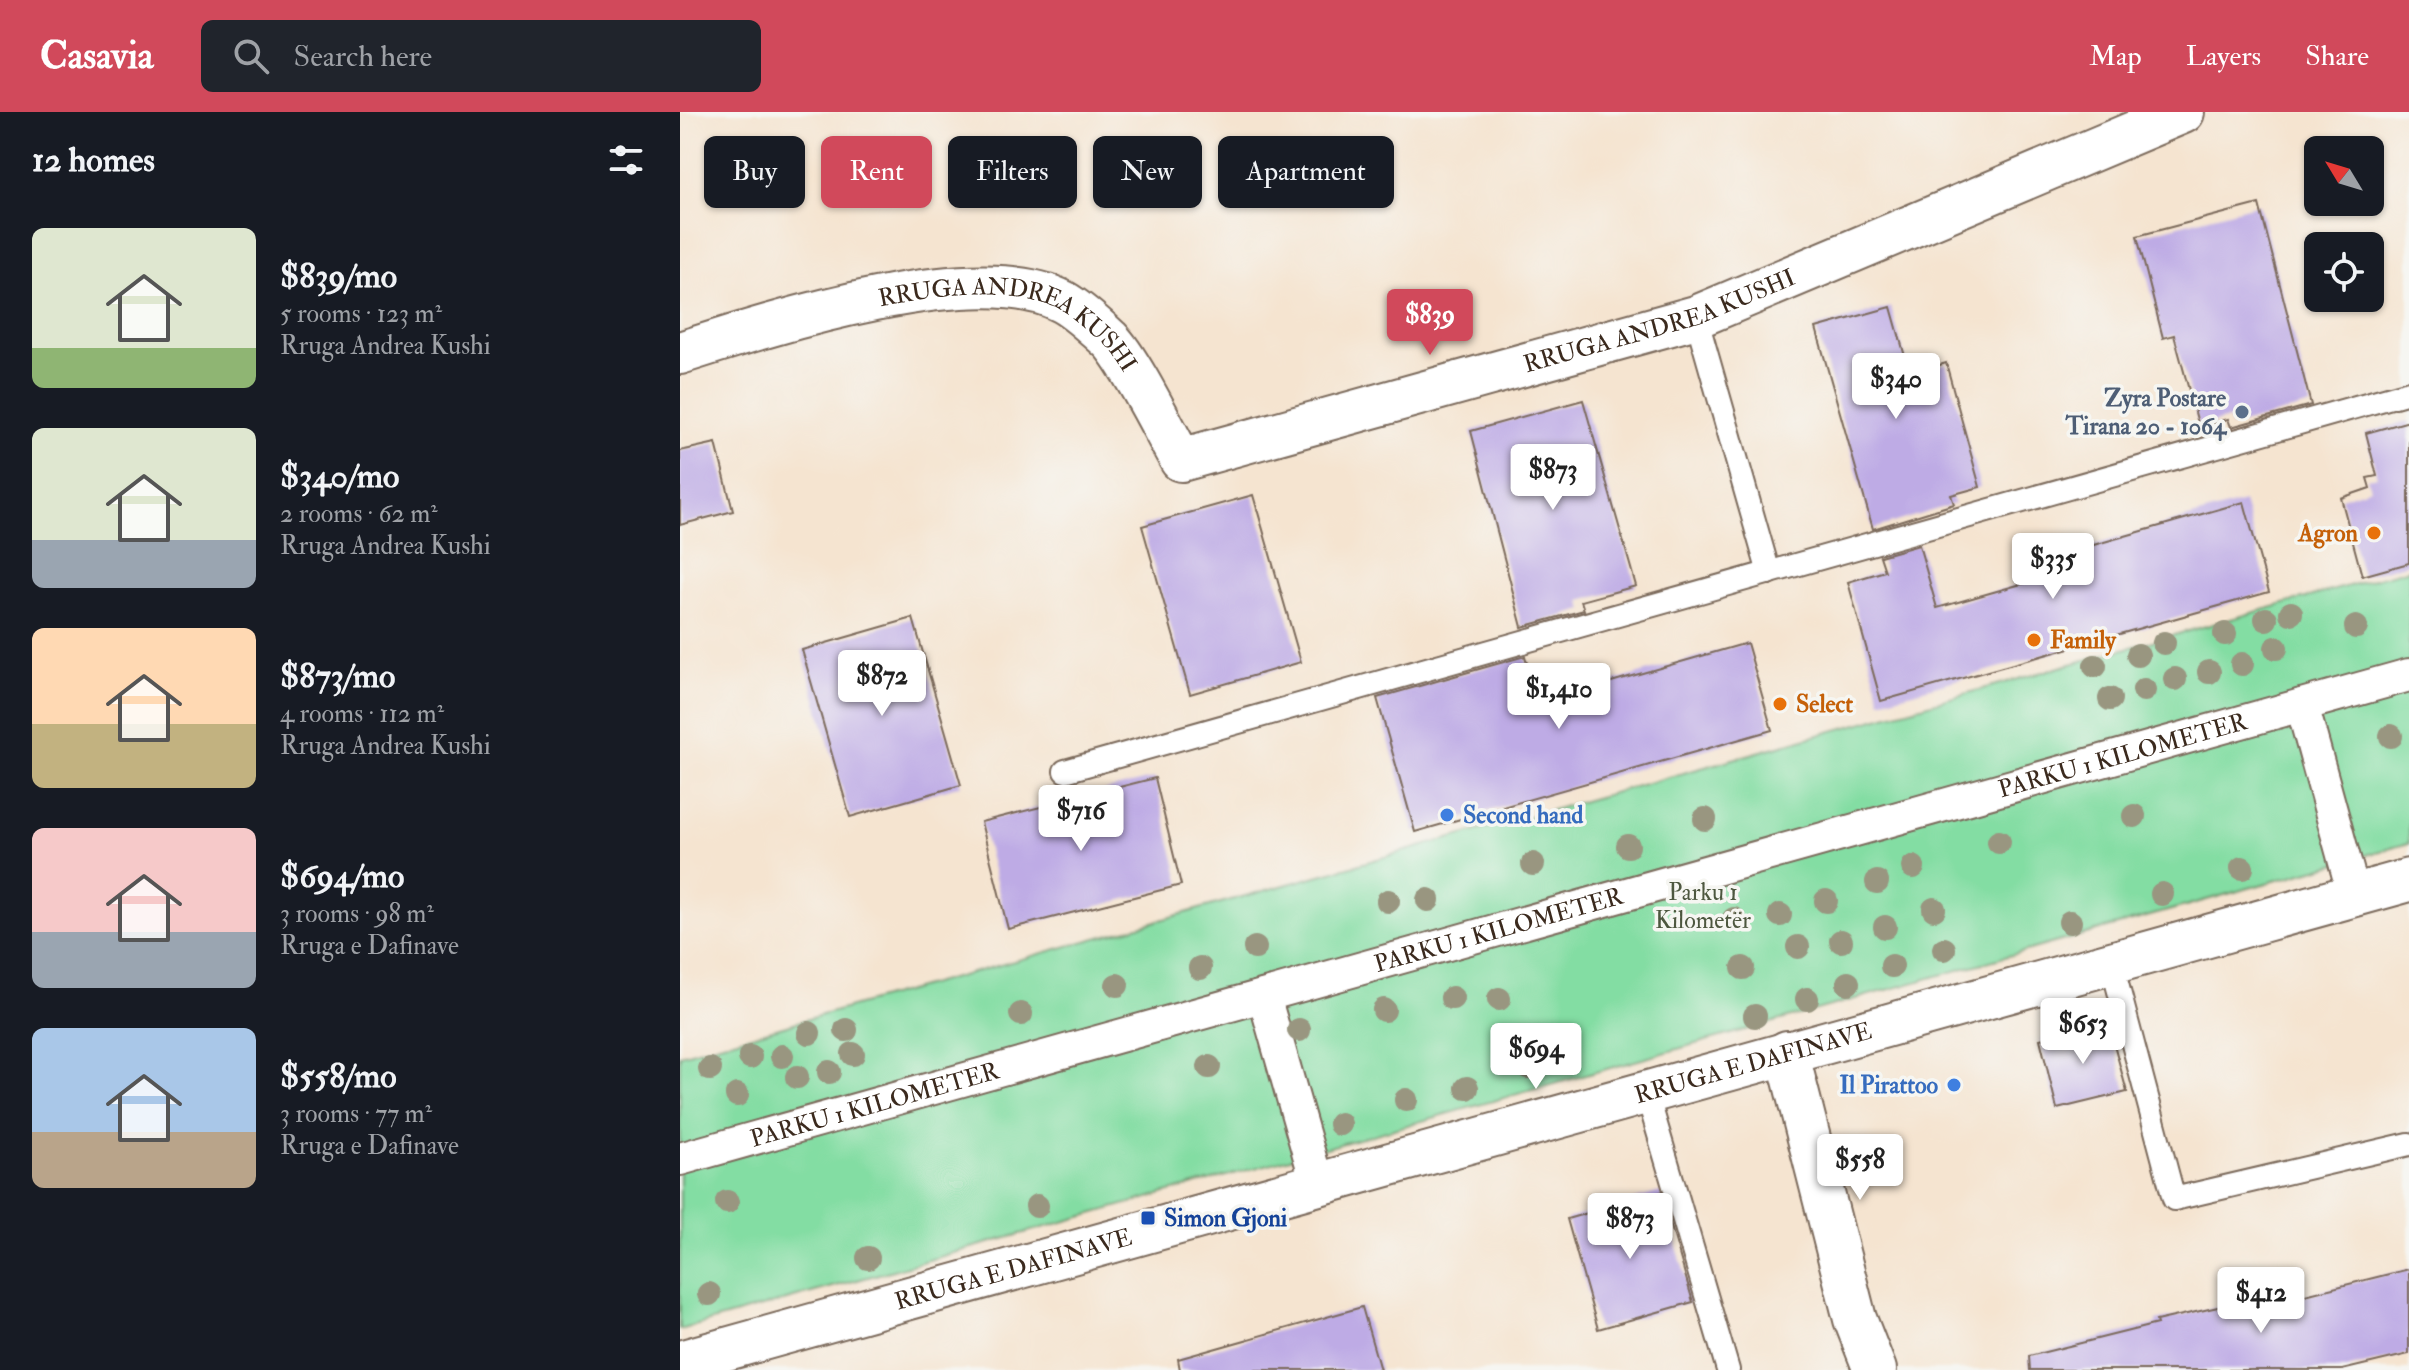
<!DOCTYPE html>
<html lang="en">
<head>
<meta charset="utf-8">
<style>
  body { margin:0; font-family:"IM FELL Double Pica",serif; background:#20242c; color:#f1f3f6; height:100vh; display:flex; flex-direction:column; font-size:30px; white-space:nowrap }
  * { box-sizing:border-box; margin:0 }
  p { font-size:26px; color:#9ea1a6 }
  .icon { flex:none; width:44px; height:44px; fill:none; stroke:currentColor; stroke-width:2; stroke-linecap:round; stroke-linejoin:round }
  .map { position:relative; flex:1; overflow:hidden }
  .sheet { display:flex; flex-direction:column; background:#171b24; width:680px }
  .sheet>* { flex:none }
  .hud { position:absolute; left:24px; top:24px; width:760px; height:72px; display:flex; gap:16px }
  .needle { width:52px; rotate:308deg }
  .fabs { position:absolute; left:1624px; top:24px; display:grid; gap:16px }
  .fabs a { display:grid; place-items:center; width:80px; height:80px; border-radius:12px; background:#171b24; box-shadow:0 2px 6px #0004; font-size:40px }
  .price { position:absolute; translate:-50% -68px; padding:0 18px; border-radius:8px; background:#fff; color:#222; font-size:26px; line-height:52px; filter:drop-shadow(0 2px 4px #0008) }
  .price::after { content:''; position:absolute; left:50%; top:48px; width:24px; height:18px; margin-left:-12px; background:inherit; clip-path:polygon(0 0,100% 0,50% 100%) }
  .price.on { background:#d1495b; color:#fff }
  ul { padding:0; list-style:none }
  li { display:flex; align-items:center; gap:24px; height:200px; padding:0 32px }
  li span { display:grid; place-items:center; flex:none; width:224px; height:160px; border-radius:12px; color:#555 }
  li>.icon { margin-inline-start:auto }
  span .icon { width:96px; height:96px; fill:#fffc; stroke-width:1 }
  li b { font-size:34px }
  h2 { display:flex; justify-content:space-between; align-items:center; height:96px; padding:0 32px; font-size:34px }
  .tag { padding:0 28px; border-radius:12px; background:#171b24; box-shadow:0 2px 6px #0004; font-size:28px; line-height:72px }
  .tag.on { background:#d1495b; color:#fff }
  header { display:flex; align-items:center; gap:48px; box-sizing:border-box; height:112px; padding:0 40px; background:#d1495b; color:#fff }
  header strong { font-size:38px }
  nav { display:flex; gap:44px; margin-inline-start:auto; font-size:28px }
  .search { width:560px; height:72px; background:#20242c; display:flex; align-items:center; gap:20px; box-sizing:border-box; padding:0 28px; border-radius:12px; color:#9ea1a6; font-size:30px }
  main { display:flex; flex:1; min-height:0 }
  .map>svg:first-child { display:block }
  .green { fill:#83dda3; stroke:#5f8460; stroke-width:2 }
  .building { fill:#beabe5 }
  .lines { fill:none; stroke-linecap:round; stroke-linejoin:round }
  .service-casing { stroke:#7c6b5c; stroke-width:26 }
  .pedestrian-casing { stroke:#7c6b5c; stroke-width:36 }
  .minor-casing { stroke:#7c6b5c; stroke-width:46 }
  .service { stroke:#fff; stroke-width:22 }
  .pedestrian { stroke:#fff; stroke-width:32 }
  .minor { stroke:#fff; stroke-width:42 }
  .tree { fill:#999680 }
  .service-dot { fill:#5c6f8a; stroke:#f6f6f2; stroke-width:3 }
  .food-dot { fill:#e8710a; stroke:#f6f6f2; stroke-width:3 }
  .shop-dot { fill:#3f7fe0; stroke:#f6f6f2; stroke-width:3 }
  .transit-dot { fill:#1a4fb4; stroke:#f6f6f2; stroke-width:3 }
  .labels { text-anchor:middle; stroke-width:7; stroke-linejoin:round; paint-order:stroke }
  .street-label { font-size:24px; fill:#3b2a1e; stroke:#f6f6f2 }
  .service-label { font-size:24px; font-weight:bold; fill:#4e5e75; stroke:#f6f6f2; text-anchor:end }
  .food-label { font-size:24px; font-weight:bold; fill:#c56008; stroke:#f6f6f2; text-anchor:start }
  .shop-label { font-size:24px; font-weight:bold; fill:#366cbe; stroke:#f6f6f2; text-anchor:start }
  .park-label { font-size:24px; fill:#4d573f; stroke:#f6f6f2 }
  .transit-label { font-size:24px; font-weight:bold; fill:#164399; stroke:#f6f6f2; text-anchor:start }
</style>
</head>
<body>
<header>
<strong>Casavia</strong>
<div class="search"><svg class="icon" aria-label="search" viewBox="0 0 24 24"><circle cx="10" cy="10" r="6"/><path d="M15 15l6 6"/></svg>Search here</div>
<nav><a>Map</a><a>Layers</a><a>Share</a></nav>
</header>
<main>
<section class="sheet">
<h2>12 homes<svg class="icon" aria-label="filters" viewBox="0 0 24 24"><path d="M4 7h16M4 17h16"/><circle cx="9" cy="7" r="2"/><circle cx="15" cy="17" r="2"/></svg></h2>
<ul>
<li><span style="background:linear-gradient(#dfe7d0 75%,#8fb573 0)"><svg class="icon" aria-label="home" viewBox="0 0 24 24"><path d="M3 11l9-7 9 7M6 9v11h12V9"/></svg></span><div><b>$839/mo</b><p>5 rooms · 123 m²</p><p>Rruga Andrea Kushi</p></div></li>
<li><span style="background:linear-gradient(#dfe7d0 70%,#9aa5b1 0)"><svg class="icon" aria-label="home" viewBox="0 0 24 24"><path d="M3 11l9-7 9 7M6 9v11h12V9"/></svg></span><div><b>$340/mo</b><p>2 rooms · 62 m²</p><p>Rruga Andrea Kushi</p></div></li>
<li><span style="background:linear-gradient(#ffd9b3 60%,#c2b280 0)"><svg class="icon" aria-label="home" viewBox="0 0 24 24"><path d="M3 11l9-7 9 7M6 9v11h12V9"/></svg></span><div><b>$873/mo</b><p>4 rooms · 112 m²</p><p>Rruga Andrea Kushi</p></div></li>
<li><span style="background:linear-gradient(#f6c9c9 65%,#9aa5b1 0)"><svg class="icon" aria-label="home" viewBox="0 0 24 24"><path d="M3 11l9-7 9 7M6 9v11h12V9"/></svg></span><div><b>$694/mo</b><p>3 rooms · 98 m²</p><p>Rruga e Dafinave</p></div></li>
<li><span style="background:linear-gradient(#a9c7e8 65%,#b9a48a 0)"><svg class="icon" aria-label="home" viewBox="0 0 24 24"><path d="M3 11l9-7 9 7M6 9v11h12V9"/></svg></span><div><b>$558/mo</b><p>3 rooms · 77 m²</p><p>Rruga e Dafinave</p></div></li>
</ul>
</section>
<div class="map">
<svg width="1729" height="1258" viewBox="0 0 1729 1258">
  <rect width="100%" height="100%" fill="#f6f6f2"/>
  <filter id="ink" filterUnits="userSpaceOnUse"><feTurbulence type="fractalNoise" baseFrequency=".0125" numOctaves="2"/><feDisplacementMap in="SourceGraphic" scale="16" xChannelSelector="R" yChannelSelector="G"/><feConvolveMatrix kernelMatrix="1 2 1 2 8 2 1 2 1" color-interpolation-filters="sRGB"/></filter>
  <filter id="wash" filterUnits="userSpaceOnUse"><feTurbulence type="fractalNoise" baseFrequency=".006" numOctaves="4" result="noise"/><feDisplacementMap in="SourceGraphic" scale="32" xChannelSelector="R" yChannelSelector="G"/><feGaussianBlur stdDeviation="1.8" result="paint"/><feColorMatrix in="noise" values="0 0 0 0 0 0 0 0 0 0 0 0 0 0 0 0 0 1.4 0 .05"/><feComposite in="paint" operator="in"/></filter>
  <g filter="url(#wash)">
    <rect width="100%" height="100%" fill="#f5e4d0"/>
    <path class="green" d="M1729,457V731L0,1218V943Z"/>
    <g id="blocks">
      <g class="building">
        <path d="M1579,92L1631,293L1551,315L1548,307L1519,315L1494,223L1483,226L1457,124Z"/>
        <path d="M1211,195L1230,262L1266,251L1300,375L1271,383L1274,392L1193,417L1136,216Z"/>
        <path d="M903,288L956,474L901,489L904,498L842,515L791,319Z"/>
        <path d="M1729,309V451L1682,464L1661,386L1690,376L1687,366L1697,364L1686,321Z"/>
        <path d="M36,331L53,399L0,413V339Z"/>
        <path d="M573,383L621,550L510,582L462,414Z"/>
        <path d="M1564,390L1589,480L1201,589L1168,470L1205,459L1200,444L1239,433L1257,496L1373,463L1368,446Z"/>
        <path d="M233,506L281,673L170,705L122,538Z"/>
        <path d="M1067,531L1092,618L735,720L697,586L845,544L858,591Z"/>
        <path d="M475,666L501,773L328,817L301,710Z"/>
        <path d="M1428,910L1447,980L1377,997L1360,927Z"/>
        <path d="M981,1080L1013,1190L918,1217L887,1107Z"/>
        <path d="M1729,1157V1242L1662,1258H1350L1349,1244L1477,1212L1476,1209L1560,1190L1561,1199Z"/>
        <path d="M682,1195L700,1258H500L498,1247Z"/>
      </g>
    </g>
  </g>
  <g filter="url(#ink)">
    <use href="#blocks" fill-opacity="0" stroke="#7c6b5c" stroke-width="2"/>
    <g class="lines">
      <g class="service-casing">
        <g id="service">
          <path d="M1016,205L1089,461"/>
          <path d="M385,659L1729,280"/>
          <path d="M1431,849L1494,1087L1729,1032"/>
          <path d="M967,982L1048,1258"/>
        </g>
      </g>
      <g class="pedestrian-casing">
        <g id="pedestrian">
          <path d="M1622,593L1674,783"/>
          <path d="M584,884L638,1074"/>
          <path id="s1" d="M0,1047L1729,563"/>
        </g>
      </g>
      <g class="minor-casing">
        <g id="minor">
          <path id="s2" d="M0,241C90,212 299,144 383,190C399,199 417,216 430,228C450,248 485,320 501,348L1016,205L1503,0"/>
          <path d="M1107,940L1175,1207L1195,1258"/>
          <path id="s3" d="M0,1250L1729,768"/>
        </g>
      </g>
      <use href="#service" class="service"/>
      <use href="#pedestrian" class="pedestrian"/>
      <use href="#minor" class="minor"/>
    </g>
    <g class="tree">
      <circle cx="1611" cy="501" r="12"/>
      <circle cx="1586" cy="507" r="12"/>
      <circle cx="1676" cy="515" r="12"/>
      <circle cx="1545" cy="522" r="12"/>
      <circle cx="1484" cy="531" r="12"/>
      <circle cx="1596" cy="536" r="12"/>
      <circle cx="1458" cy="543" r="12"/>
      <circle cx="1562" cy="552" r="12"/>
      <circle cx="1415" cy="554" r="12"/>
      <circle cx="1529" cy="560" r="12"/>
      <circle cx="1495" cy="567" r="12"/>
      <circle cx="1464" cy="578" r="12"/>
      <circle cx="1430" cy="587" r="12"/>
      <circle cx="1711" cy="624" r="12"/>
      <circle cx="1454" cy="704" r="12"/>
      <circle cx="1025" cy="707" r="12"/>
      <circle cx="1319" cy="730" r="12"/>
      <circle cx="948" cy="734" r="12"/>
      <circle cx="853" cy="752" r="12"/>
      <circle cx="1233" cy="755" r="12"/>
      <circle cx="1562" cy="756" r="12"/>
      <circle cx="1197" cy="770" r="12"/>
      <circle cx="1482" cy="782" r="12"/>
      <circle cx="748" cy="788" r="12"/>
      <circle cx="708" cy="789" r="12"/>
      <circle cx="1146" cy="789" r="12"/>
      <circle cx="1254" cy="797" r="12"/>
      <circle cx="1100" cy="803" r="12"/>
      <circle cx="1054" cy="807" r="12"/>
      <circle cx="1390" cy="810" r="12"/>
      <circle cx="1205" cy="815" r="12"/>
      <circle cx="1161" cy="829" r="12"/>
      <circle cx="1118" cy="835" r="12"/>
      <circle cx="575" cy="836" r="12"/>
      <circle cx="1264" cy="837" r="12"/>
      <circle cx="1212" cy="854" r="12"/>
      <circle cx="520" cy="856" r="12"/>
      <circle cx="1063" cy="856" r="12"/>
      <circle cx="1168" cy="871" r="12"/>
      <circle cx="437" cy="873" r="12"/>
      <circle cx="772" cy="886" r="12"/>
      <circle cx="819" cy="887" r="12"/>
      <circle cx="1127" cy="887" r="12"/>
      <circle cx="704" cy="898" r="12"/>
      <circle cx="341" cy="902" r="12"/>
      <circle cx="1075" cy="904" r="12"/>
      <circle cx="166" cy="918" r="12"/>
      <circle cx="619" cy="918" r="12"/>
      <circle cx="129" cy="921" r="12"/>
      <circle cx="173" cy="942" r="12"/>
      <circle cx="102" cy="944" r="12"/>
      <circle cx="70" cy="945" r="12"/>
      <circle cx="529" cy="955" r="12"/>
      <circle cx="848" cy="955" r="12"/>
      <circle cx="30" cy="957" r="12"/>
      <circle cx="149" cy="960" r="12"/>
      <circle cx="117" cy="965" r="12"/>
      <circle cx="787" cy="976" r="12"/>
      <circle cx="57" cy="983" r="12"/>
      <circle cx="726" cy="988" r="12"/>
      <circle cx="660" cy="1012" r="12"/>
      <circle cx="47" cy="1090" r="12"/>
      <circle cx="357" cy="1094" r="12"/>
      <circle cx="188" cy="1146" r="12"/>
      <circle cx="29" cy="1182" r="12"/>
    </g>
  </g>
  <circle class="service-dot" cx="1562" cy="300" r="8"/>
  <g class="food-dot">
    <circle cx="1694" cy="421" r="8"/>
    <circle cx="1354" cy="528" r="8"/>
    <circle cx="1100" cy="592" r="8"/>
  </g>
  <g class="shop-dot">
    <circle cx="767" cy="703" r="8"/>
    <circle cx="1274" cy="973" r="8"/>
  </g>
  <rect class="transit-dot" x="460" y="1098" width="16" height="16" rx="4"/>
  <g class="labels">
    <g class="street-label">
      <text dy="8" stroke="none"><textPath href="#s2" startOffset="1092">RRUGA ANDREA KUSHI</textPath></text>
      <text dy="8" stroke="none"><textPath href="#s2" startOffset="348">RRUGA ANDREA KUSHI</textPath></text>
      <text dy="8" stroke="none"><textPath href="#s1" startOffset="1498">PARKU 1 KILOMETER</textPath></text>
      <text dy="8" stroke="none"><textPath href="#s1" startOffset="850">PARKU 1 KILOMETER</textPath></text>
      <text dy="8" stroke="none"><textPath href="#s3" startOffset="1114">RRUGA E DAFINAVE</textPath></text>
      <text dy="8" stroke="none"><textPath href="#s1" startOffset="202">PARKU 1 KILOMETER</textPath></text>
      <text dy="8" stroke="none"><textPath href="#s3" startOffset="346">RRUGA E DAFINAVE</textPath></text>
    </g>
    <g class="service-label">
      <text x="1546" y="294">Zyra Postare<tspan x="1546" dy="28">Tirana 20 - 1064</tspan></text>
    </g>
    <g class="food-label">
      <text x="1678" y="429" text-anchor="end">Agron</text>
      <text x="1370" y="536">Family</text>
      <text x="1116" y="600">Select</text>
    </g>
    <g class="shop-label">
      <text x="783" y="711">Second hand</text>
      <text x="1258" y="981" text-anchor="end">Il Pirattoo</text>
    </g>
    <g class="park-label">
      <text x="1023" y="788">Parku 1<tspan x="1023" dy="28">Kilometër</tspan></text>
    </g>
    <g class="transit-label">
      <text x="484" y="1114">Simon Gjoni</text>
    </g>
  </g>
</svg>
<div class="fabs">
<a><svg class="needle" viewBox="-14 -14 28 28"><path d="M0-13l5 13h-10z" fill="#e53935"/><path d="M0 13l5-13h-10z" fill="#9ea1a6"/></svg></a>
<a><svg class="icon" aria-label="locate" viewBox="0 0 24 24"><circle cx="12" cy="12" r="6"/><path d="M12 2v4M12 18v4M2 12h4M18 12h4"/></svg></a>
</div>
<b class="price on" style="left:750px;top:245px">$839</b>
<b class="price" style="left:1216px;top:309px">$340</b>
<b class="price" style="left:873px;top:400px">$873</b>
<b class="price" style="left:1373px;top:489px">$335</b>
<b class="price" style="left:202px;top:606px">$872</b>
<b class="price" style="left:879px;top:619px">$1,410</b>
<b class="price" style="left:401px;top:741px">$716</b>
<b class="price" style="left:1403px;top:954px">$653</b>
<b class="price" style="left:856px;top:979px">$694</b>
<b class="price" style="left:1180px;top:1090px">$558</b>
<b class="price" style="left:950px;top:1149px">$873</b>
<b class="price" style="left:1581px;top:1223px">$412</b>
<div class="hud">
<a class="tag">Buy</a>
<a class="tag on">Rent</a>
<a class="tag">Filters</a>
<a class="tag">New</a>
<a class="tag">Apartment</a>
</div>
</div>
</main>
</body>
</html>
